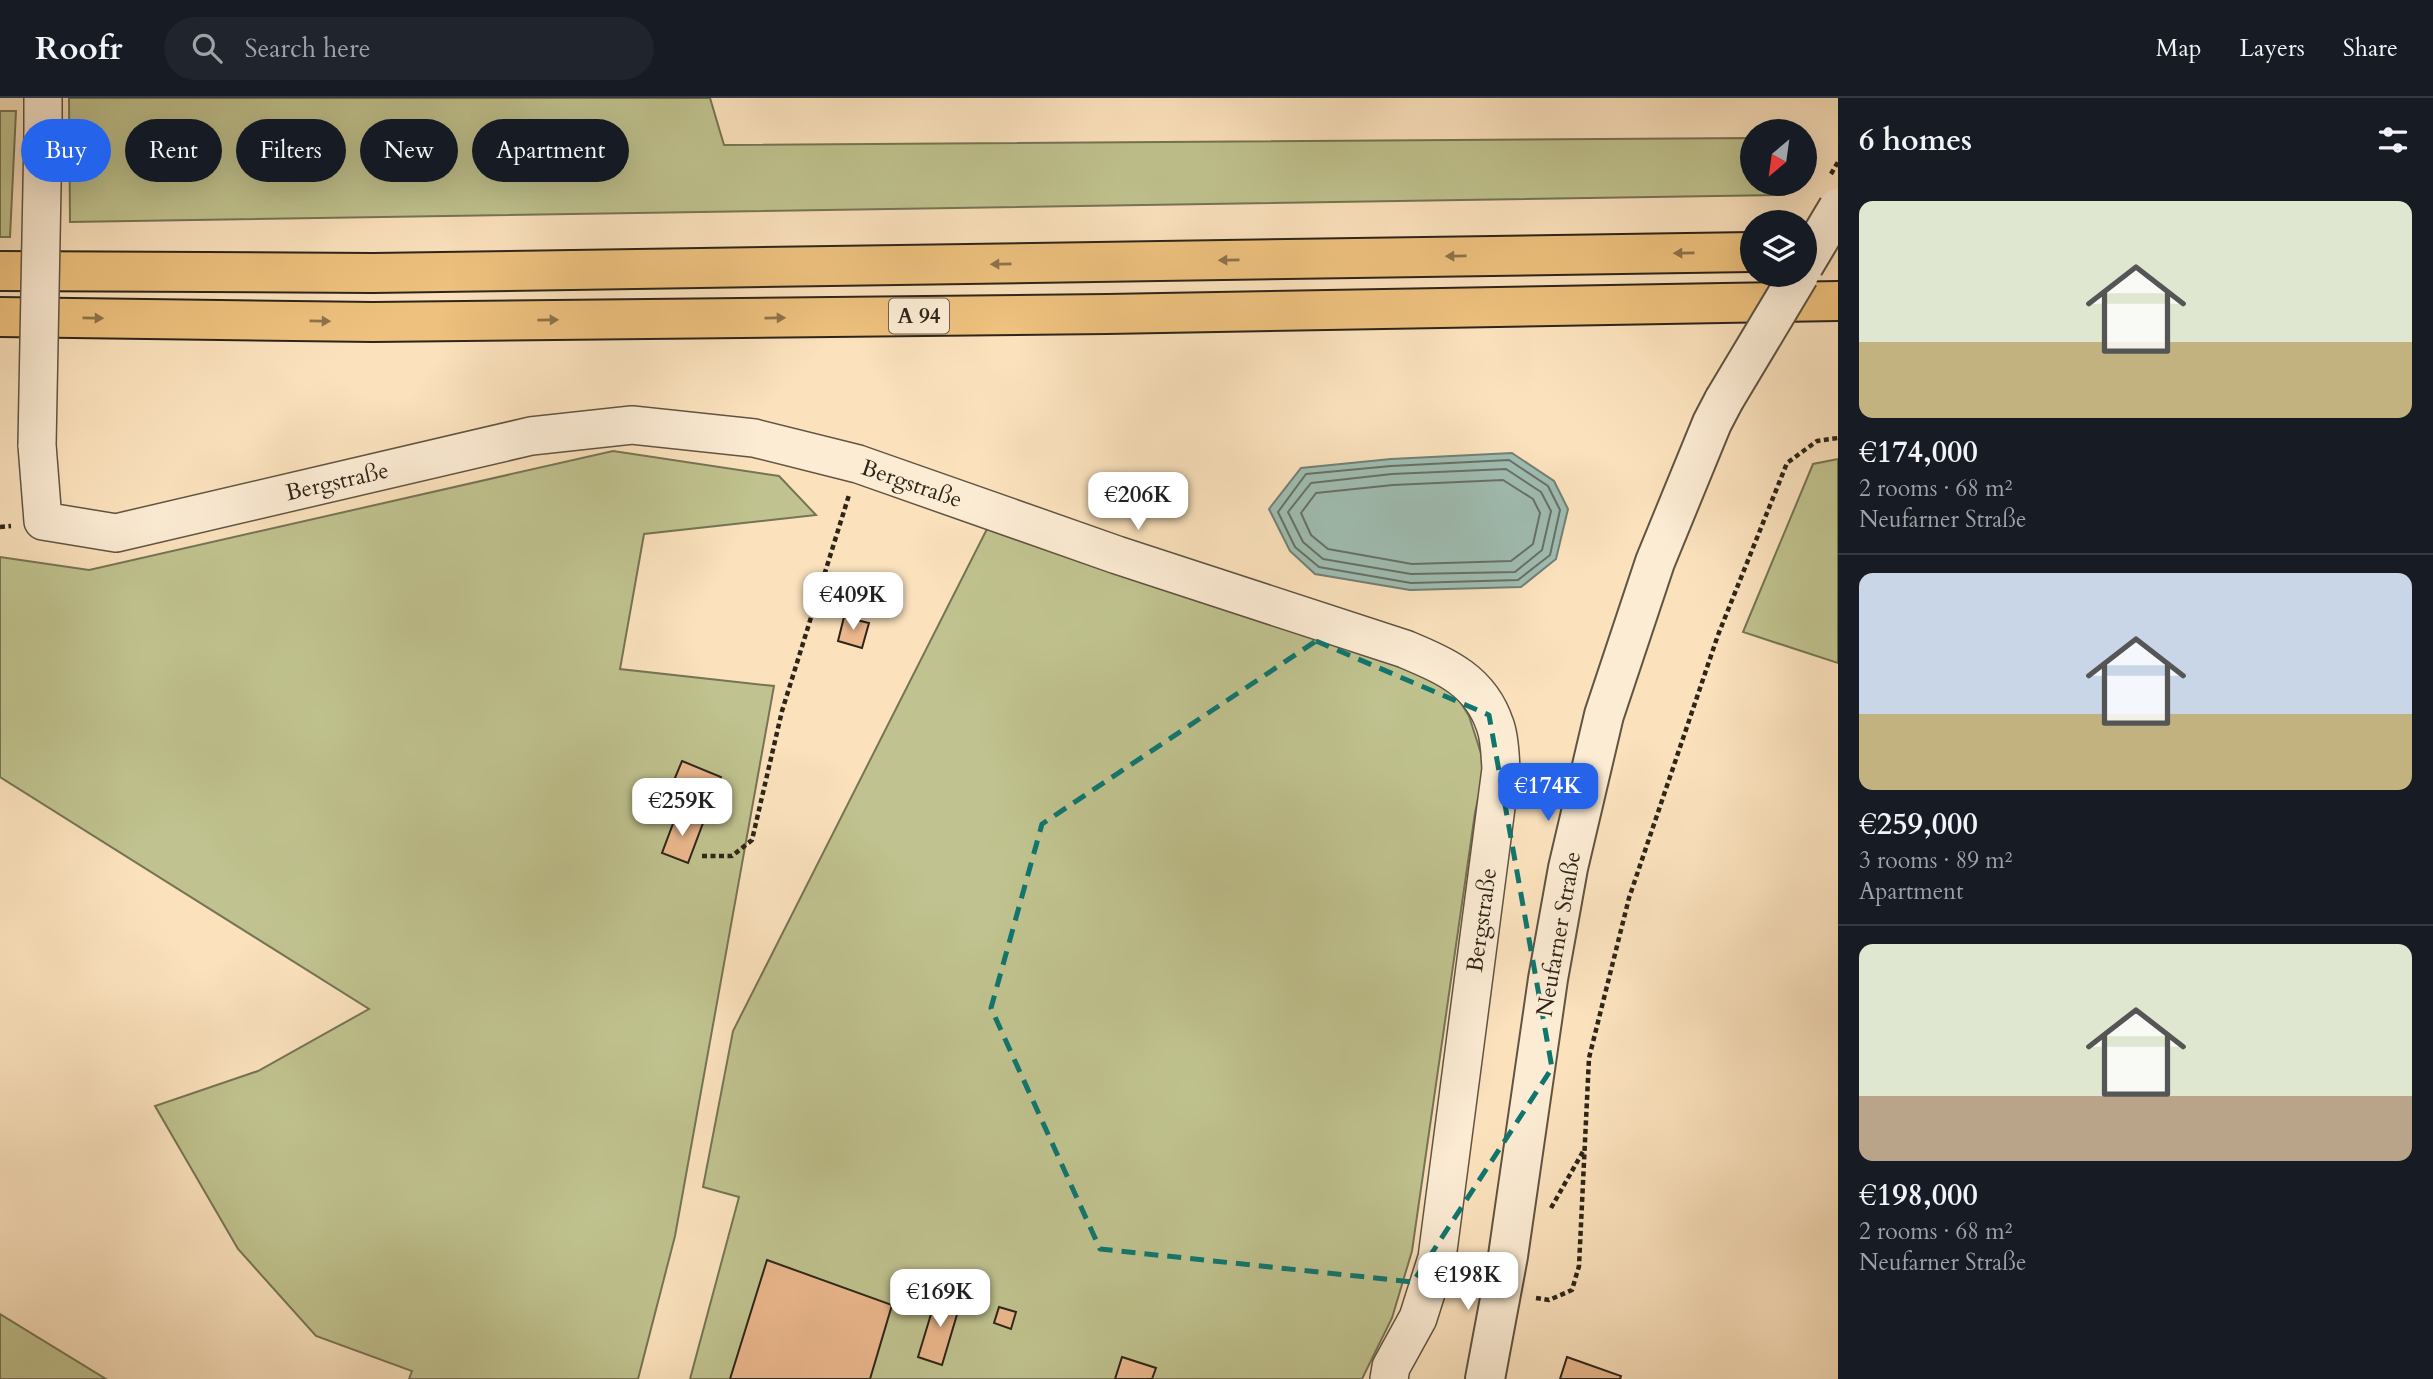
<!DOCTYPE html>
<html lang="en">
<head>
<meta charset="utf-8">
<style>
  body { margin:0; font-family:Cardo,serif; background:#20242c; color:#f1f3f6; height:100vh; display:flex; flex-direction:column; font-size:26px; white-space:nowrap }
  * { box-sizing:border-box; margin:0 }
  p { font-size:23px; color:#9ea1a6 }
  .icon { flex:none; width:38px; height:38px; fill:none; stroke:currentColor; stroke-width:2; stroke-linecap:round; stroke-linejoin:round }
  .map { position:relative; flex:1; overflow:hidden }
  .panel { display:flex; flex-direction:column; background:#171b24; width:595px }
  .panel>* { flex:none }
  .guide { position:absolute; left:21px; top:21px; width:665px; height:63px; display:flex; gap:14px }
  .needle { width:46px; rotate:209deg }
  .controls { position:absolute; left:1740px; top:21px; display:grid; gap:14px }
  .controls a { display:grid; place-items:center; width:77px; height:77px; border-radius:50%; background:#171b24; box-shadow:0 7px 28px #0002; font-size:35px }
  .price { position:absolute; translate:-50% -60px; padding:0 16px; border-radius:14px; background:#fff; color:#222; font-size:23px; line-height:46px; filter:drop-shadow(0 2px 4px #0008) }
  .price::after { content:''; position:absolute; left:50%; top:42px; width:21px; height:16px; margin-left:-10px; background:inherit; clip-path:polygon(0 0,100% 0,50% 100%) }
  .price.on { background:#2563eb; color:#fff }
  ul { padding:0; list-style:none }
  li { display:grid; align-content:center; gap:14px; height:371px; padding:0 21px }
  li+li { border-top:2px solid #363941 }
  li span { display:grid; place-items:center; height:217px; border-radius:14px; color:#555 }
  li>.icon { margin-inline-start:auto }
  span .icon { width:126px; height:126px; fill:#fffc; stroke-width:1 }
  li b { font-size:30px }
  h2 { display:flex; justify-content:space-between; align-items:center; height:84px; padding:0 21px; font-size:30px }
  .pill { padding:0 24px; border-radius:32px; background:#171b24; box-shadow:0 7px 28px #0002; font-size:24px; line-height:63px }
  .pill.on { background:#2563eb; color:#fff }
  header { display:flex; align-items:center; gap:42px; box-sizing:border-box; height:98px; padding:0 35px; background:#171b24; border-bottom:2px solid #363941 }
  header strong { font-size:33px }
  nav { display:flex; gap:38px; margin-inline-start:auto; font-size:24px }
  .search { width:490px; height:63px; background:#20242c; display:flex; align-items:center; gap:18px; box-sizing:border-box; padding:0 24px; border-radius:38px; color:#9ea1a6; font-size:26px }
  main { display:flex; flex:1; min-height:0 }
  .map>svg:first-child { display:block }
  .green { fill:#c0c38f; stroke:#767454; stroke-width:2 }
  .water { fill:#9fbdb2; stroke:#718075; stroke-width:2 }
  .lines { fill:none; stroke-linecap:round; stroke-linejoin:round }
  .shore { stroke:#667166; stroke-width:2 }
  .building { fill:#ecb88e; stroke:#2d251a; stroke-width:2 }
  .minor-casing { stroke:#605443; stroke-width:40 }
  .tertiary-casing { stroke:#605443; stroke-width:42 }
  .motorway-casing { stroke:#2d251a; stroke-width:42 }
  .path { stroke:#2d251a; stroke-width:4.5; stroke-dasharray:5 3.5; stroke-linecap:butt }
  .minor { stroke:#fcecd4; stroke-width:37 }
  .tertiary { stroke:#fcecd4; stroke-width:38 }
  .motorway { stroke:#eec17e; stroke-width:38 }
  .minor-bridge-casing { stroke:#605443; stroke-width:40; stroke-linecap:butt }
  .tertiary-bridge-casing { stroke:#605443; stroke-width:42; stroke-linecap:butt }
  .minor-bridge { stroke:#fcecd4; stroke-width:37 }
  .tertiary-bridge { stroke:#fcecd4; stroke-width:38 }
  .oneway { fill:#8e734c }
  .marked { fill:none; stroke:#0f766e; stroke-width:5; stroke-dasharray:14 9; stroke-linejoin:round }
  .labels { text-anchor:middle; stroke-width:5; stroke-linejoin:round; paint-order:stroke }
  .shield { fill:#fcecd4; stroke:#6b6152; stroke-width:2 }
  .shield-label { font-size:21px; font-weight:bold; fill:#2d251a }
  .street-label { font-size:23px; fill:#2d251a; stroke:#fcecd4 }
</style>
</head>
<body>
<header>
<strong>Roofr</strong>
<div class="search"><svg class="icon" aria-label="search" viewBox="0 0 24 24"><circle cx="10" cy="10" r="6"/><path d="M15 15l6 6"/></svg>Search here</div>
<nav><a>Map</a><a>Layers</a><a>Share</a></nav>
</header>
<main>
<div class="map">
<svg width="1838" height="1281" viewBox="0 0 1838 1281">
  <rect width="100%" height="100%" fill="#fbe2bd"/>
  <filter id="stains"><feTurbulence type="fractalNoise" baseFrequency=".00286" numOctaves="4"/><feColorMatrix values="0 0 0 0 .2 0 0 0 0 .09 0 0 0 0 .02 0 0 0 .5 -.17"/></filter>
  <radialGradient id="worn" r=".72"><stop offset=".6" stop-color="#630" stop-opacity="0"/><stop offset="1" stop-color="#630" stop-opacity=".3"/></radialGradient>
  <g class="green">
    <path d="M69,0H710L724,47L1752,40V86H1781L1784,97L70,124Z"/>
    <path d="M0,13H16L10,139H0Z"/>
    <path d="M613,353L779,378L816,417L644,436L620,571L774,588L675,1138L638,1281H409L412,1273L316,1238L238,1151L155,1008L258,973L369,911L0,679V459L89,472Z"/>
    <path d="M1838,361V565L1743,534L1813,366Z"/>
    <path d="M988,429L1422,567L1451,589L1469,618L1485,668L1475,715L1412,1153L1392,1220L1362,1281H690L739,1099L703,1089L733,933Z"/>
    <path d="M0,1216L106,1281H0Z"/>
  </g>
  <path class="water" d="M1512,355L1554,383L1568,411L1556,461L1521,489L1410,492L1315,476L1290,453L1269,411L1301,370L1391,361Z"/>
  <g class="lines">
    <g class="shore">
      <path d="M1509,362L1548,388L1560,412L1550,457L1518,482L1411,485L1319,469L1295,449L1278,414L1306,376L1391,368Z"/>
      <path d="M1506,371L1541,394L1551,413L1542,452L1515,474L1411,476L1323,461L1303,444L1288,414L1311,385L1392,376Z"/>
      <path d="M1503,382L1533,401L1540,415L1533,446L1511,463L1412,466L1328,451L1311,437L1301,415L1316,395L1393,387Z"/>
    </g>
  </g>
  <g class="building">
    <path d="M844,519L869,525L862,550L838,543Z"/>
    <path d="M682,663L721,679L716,693L723,696L716,713L709,710L703,725L666,711L664,715L645,708L653,686L670,692Z"/>
    <path d="M677,715L703,725L688,765L662,755Z"/>
    <path d="M767,1162L892,1207L870,1281H730Z"/>
    <path d="M938,1193L961,1203L942,1267L918,1259Z"/>
    <path d="M999,1209L1016,1214L1011,1231L994,1225Z"/>
    <path d="M1122,1259L1156,1270L1152,1281H1115Z"/>
    <path d="M1567,1259L1621,1278L1620,1281H1560Z"/>
  </g>
  <g class="lines">
    <g class="minor-casing">
      <g id="minor">
        <path d="M43,0V37"/>
        <path d="M37,347L43,423L116,435L531,338L632,327L754,340L858,366L1117,457L1405,551C1445,568 1480,582 1495,627C1500,640 1500,657 1501,671L1437,1160L1418,1220L1391,1269L1389,1281"/>
      </g>
    </g>
    <g class="tertiary-casing">
      <path id="tertiary" d="M1485,1281L1508,1158L1548,881L1568,770L1604,617L1655,464L1712,325L1724,302"/>
    </g>
    <g class="motorway-casing">
      <g id="motorway">
        <path d="M0,173L373,175L1752,154"/>
        <path d="M0,219L373,224L1107,216L1838,203"/>
      </g>
    </g>
    <g class="path">
      <path d="M1831,76L1838,64"/>
      <path d="M0,429L11,428"/>
      <path d="M702,758H732L752,742L782,613L849,397"/>
      <path d="M1551,1110L1585,1050"/>
      <path d="M1536,1200L1549,1202L1572,1192L1579,1168L1589,960L1629,800L1718,537L1787,365L1817,343L1838,340"/>
    </g>
    <use href="#minor" class="minor"/>
    <use href="#tertiary" class="tertiary"/>
    <use href="#motorway" class="motorway"/>
    <g class="minor-bridge-casing">
      <path id="minor-bridge" d="M37,347L43,37"/>
    </g>
    <g class="tertiary-bridge-casing">
      <g id="tertiary-bridge">
        <path d="M1804,167L1838,110"/>
        <path d="M1724,302L1799,177"/>
      </g>
    </g>
    <use href="#minor-bridge" class="minor-bridge"/>
    <use href="#tertiary-bridge" class="tertiary-bridge"/>
  </g>
  <defs><path id="oneway-solid" d="M-6-.8H1V-3.2L6.5 0L1 3.2V.8H-6Z" transform="scale(1.75)"/></defs>
  <g class="oneway">
    <use href="#oneway-solid" transform="translate(1684 155) rotate(179)"/>
    <use href="#oneway-solid" transform="translate(1456 158) rotate(179)"/>
    <use href="#oneway-solid" transform="translate(1229 162) rotate(179)"/>
    <use href="#oneway-solid" transform="translate(1001 166) rotate(179)"/>
    <use href="#oneway-solid" transform="translate(93 220) rotate(1)"/>
    <use href="#oneway-solid" transform="translate(775 220) rotate(-1)"/>
    <use href="#oneway-solid" transform="translate(548 222) rotate(-1)"/>
    <use href="#oneway-solid" transform="translate(320 223) rotate(1)"/>
  </g>
  <path class="marked" d="M1316,543L1489,617L1552,970L1413,1184L1100,1151L991,910L1042,726Z"/>
  <g class="labels">
    <rect class="shield" x="889" y="200.5" width="60" height="35" rx="5"/>
    <g class="shield-label">
      <text x="919" y="225">A 94</text>
    </g>
    <g class="street-label">
      <text transform="translate(337 383) rotate(-13)" y="8">Bergstraße</text>
      <text transform="translate(912 385) rotate(19)" y="8">Bergstraße</text>
      <text transform="translate(1481 822) rotate(-82)" y="8">Bergstraße</text>
      <text transform="translate(1558 836) rotate(-80)" y="8">Neufarner Straße</text>
    </g>
  </g>
  <rect width="100%" height="100%" filter="url(#stains)"/>
  <rect width="100%" height="100%" fill="url(#worn)"/>
</svg>
<div class="controls">
<a><svg class="needle" viewBox="-14 -14 28 28"><path d="M0-13l5 13h-10z" fill="#e53935"/><path d="M0 13l5-13h-10z" fill="#9ea1a6"/></svg></a>
<a><svg class="icon" aria-label="layers" viewBox="0 0 24 24"><path d="M12 4l9 5-9 5-9-5zM3 14l9 5 9-5"/></svg></a>
</div>
<b class="price" style="left:1138px;top:434px">€206K</b>
<b class="price" style="left:853px;top:534px">€409K</b>
<b class="price on" style="left:1548px;top:725px">€174K</b>
<b class="price" style="left:682px;top:740px">€259K</b>
<b class="price" style="left:1468px;top:1214px">€198K</b>
<b class="price" style="left:940px;top:1231px">€169K</b>
<div class="guide">
<a class="pill on">Buy</a>
<a class="pill">Rent</a>
<a class="pill">Filters</a>
<a class="pill">New</a>
<a class="pill">Apartment</a>
</div>
</div>
<section class="panel">
<h2>6 homes<svg class="icon" aria-label="filters" viewBox="0 0 24 24"><path d="M4 7h16M4 17h16"/><circle cx="9" cy="7" r="2"/><circle cx="15" cy="17" r="2"/></svg></h2>
<ul>
<li><span style="background:linear-gradient(#dfe7d0 65%,#c2b280 0)"><svg class="icon" aria-label="home" viewBox="0 0 24 24"><path d="M3 11l9-7 9 7M6 9v11h12V9"/></svg></span><div><b>€174,000</b><p>2 rooms · 68 m²</p><p>Neufarner Straße</p></div></li>
<li><span style="background:linear-gradient(#c9d6e8 65%,#c2b280 0)"><svg class="icon" aria-label="home" viewBox="0 0 24 24"><path d="M3 11l9-7 9 7M6 9v11h12V9"/></svg></span><div><b>€259,000</b><p>3 rooms · 89 m²</p><p>Apartment</p></div></li>
<li><span style="background:linear-gradient(#dfe7d0 70%,#b9a48a 0)"><svg class="icon" aria-label="home" viewBox="0 0 24 24"><path d="M3 11l9-7 9 7M6 9v11h12V9"/></svg></span><div><b>€198,000</b><p>2 rooms · 68 m²</p><p>Neufarner Straße</p></div></li>
</ul>
</section>
</main>
</body>
</html>
